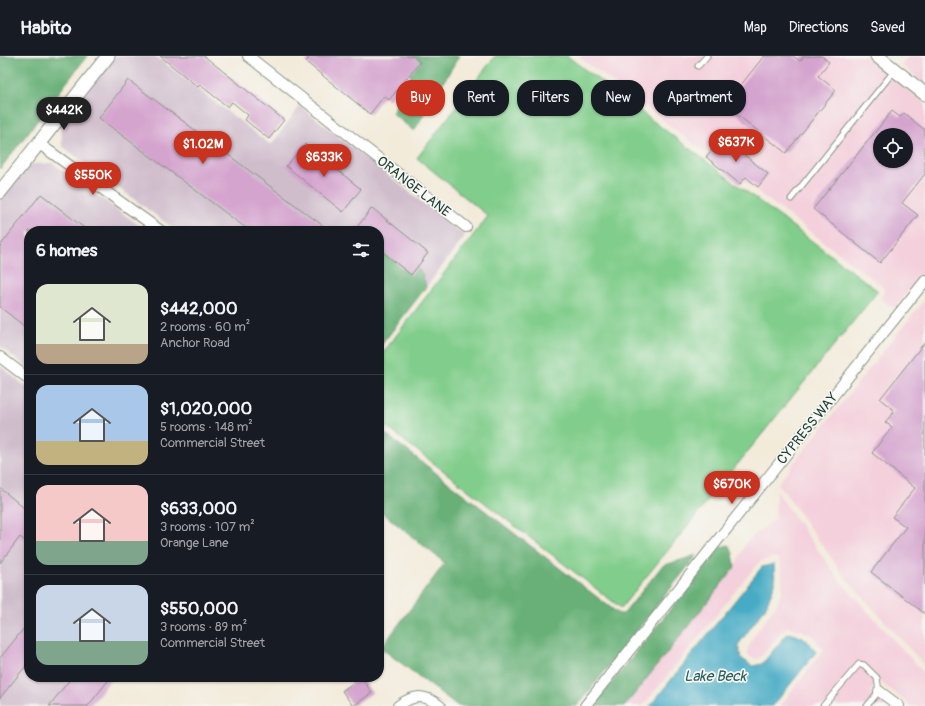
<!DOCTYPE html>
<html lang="en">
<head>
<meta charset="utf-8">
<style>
  body { margin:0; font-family:Pangolin,sans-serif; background:#20242c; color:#f1f3f6; height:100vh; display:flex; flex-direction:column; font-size:15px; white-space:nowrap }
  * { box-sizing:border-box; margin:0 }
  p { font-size:13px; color:#9ea1a6 }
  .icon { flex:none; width:22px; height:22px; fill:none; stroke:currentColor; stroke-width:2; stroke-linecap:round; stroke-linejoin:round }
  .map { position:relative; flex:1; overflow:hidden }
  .drawer { position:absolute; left:24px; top:170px; width:360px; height:456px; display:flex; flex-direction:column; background:#171b24; border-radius:16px; box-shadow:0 1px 3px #0004 }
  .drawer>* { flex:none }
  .top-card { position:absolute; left:396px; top:24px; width:380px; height:36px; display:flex; gap:8px }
  .buttons { position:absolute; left:873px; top:72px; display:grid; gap:8px }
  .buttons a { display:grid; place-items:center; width:40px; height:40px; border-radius:50%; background:#171b24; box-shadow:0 1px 3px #0004; font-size:20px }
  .price { position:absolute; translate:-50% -34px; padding:0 9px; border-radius:14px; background:#c8321e; color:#fff; font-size:13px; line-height:26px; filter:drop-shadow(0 1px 2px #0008) }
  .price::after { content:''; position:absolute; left:50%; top:24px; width:12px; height:9px; margin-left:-6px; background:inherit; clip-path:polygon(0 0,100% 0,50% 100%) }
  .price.on { background:#222; color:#fff }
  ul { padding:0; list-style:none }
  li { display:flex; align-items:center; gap:12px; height:100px; padding:0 12px }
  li+li { border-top:1px solid #363941 }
  li span { display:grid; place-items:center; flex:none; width:112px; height:80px; border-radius:12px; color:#555 }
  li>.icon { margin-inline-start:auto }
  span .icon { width:48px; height:48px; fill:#fffc; stroke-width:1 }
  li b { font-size:17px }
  h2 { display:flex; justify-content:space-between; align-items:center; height:48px; padding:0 12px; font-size:17px }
  .tag { padding:0 14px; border-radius:16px; background:#171b24; box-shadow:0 1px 3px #0004; font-size:14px; line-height:36px }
  .tag.on { background:#c8321e; color:#fff }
  header { display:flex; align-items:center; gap:24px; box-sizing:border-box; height:56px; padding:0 20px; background:#171b24; border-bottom:1px solid #363941 }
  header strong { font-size:19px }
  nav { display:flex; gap:22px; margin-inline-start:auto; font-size:14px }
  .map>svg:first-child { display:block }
  .built { fill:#f4cfdc; fill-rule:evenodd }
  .industrial { fill:#d0bdcc }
  .green { fill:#81cd8b; stroke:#508560 }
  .forest { fill:#68b077; stroke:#447656 }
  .water { fill:#46abc5; stroke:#32747c }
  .building { fill:#d4a3ce; fill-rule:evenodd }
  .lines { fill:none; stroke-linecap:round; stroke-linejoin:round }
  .service-casing { stroke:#899487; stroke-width:7 }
  .minor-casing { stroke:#899487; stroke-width:12 }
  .tertiary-casing { stroke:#899487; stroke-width:15 }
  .service { stroke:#fff; stroke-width:5 }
  .minor { stroke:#fff; stroke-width:10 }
  .tertiary { stroke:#fff; stroke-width:13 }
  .labels { text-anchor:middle; stroke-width:3.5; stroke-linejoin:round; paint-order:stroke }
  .street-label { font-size:14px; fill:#1f3d34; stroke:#f6f6f2 }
  .water-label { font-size:15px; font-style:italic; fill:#2b5e60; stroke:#f6f6f2 }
</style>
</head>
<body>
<header>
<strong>Habito</strong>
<nav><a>Map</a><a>Directions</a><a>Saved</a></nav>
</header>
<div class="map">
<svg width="925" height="650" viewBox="0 0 925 650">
  <rect width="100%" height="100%" fill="#f6f6f2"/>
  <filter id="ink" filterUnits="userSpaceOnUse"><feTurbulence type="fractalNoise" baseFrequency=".025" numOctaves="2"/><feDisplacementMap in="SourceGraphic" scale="8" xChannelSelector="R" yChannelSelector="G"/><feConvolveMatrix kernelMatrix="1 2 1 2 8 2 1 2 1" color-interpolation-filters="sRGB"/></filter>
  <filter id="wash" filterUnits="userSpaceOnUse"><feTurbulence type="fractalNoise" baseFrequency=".012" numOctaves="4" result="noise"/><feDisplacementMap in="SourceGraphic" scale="16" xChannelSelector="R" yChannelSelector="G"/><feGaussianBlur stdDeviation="0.9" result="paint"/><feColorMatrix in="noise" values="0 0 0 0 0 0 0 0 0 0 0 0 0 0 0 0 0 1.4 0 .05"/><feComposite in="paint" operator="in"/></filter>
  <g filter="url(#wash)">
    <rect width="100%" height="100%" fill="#f3ebda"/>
    <g class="built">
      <path d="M578,0H865L925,47V214L894,253L880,242L884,235L882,230ZM880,79H906V105H880Z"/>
      <path d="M909,0H925V28L901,9Z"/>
      <path d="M925,243V610L845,521L778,427Z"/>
      <path d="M776,435L840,525L925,618V650H911L879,625L870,636L887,650H780L824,594L812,579L800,574L788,571L783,574L760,602L754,603L750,601L747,596L750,587L755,578L777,548L782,534V518L780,506L778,503L775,501L761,505L758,507L643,650H625L735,511L746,486L776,462L775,460Z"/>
    </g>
    <g class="industrial">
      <path d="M116,0H155L271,89L300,50L465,180L426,231L422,217L379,175H177L62,90L61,66Z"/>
      <path d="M52,107L147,175H29V313L0,290V145L30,108Z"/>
      <path d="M0,310L29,333V621H113L90,650H0Z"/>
    </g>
    <path class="green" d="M495,0H567L878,235L621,552L379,365V302L488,160L417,102Z"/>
    <g class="forest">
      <path d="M0,0H87L0,113Z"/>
      <path d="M409,0H459L414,75L392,57L411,20Z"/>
      <path d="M379,192H396L422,217L426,231L379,292Z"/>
      <path d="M379,373L619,558H623L626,555L662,510L697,499L577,650H458L381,592L445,507L379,454Z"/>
      <path d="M729,489L733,497L735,511L625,650H593L720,491Z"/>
    </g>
    <path class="water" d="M774,508L775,528L765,552L738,589L741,602L752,610L762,608L788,577C803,581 807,583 816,596L773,650H650L762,511Z"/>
    <g id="blocks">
      <g class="building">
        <path d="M160,0H204L284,64L269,83L245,64L248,59L232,46L228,51L200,29L198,31Z"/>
        <path d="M310,0H413L420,6L389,44L384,40L370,58L306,6Z"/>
        <path d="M764,0H793L800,5L804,0H822L829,6L818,20L836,34L786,97L725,49Z"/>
        <path d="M128,24L330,175H250L99,62Z"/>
        <path d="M892,55L900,61L904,57L925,74V118L902,147L918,159L880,207L813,153ZM880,79H906V105H880Z"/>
        <path d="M722,81L768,118L758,131L746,121L740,128L706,101Z"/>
        <path d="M305,88L361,133L343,156L286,110Z"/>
        <path d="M41,138L88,175H29V274L0,251V190Z"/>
        <path d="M372,152L428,197L411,219L379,193V175H354Z"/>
        <path d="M925,286V558L871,516L906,471L892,461L915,432L872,397L892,371L885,366L895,355L880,343Z"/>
        <path d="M0,432L29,456V488L20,481L0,507Z"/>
        <path d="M29,566V606L0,642V602Z"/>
        <path d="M72,621H111L88,650H49Z"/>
        <path d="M361,621L372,637L353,650L342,635Z"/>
      </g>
    </g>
  </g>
  <g filter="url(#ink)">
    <use href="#blocks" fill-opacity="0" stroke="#899487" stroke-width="1"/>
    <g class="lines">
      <g class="service-casing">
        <g id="service">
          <path d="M698,10L707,0"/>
          <path d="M791,143L894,15"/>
          <path d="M823,650L859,608L864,609L877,622L879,635L867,650"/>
        </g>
      </g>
      <g class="minor-casing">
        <g id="minor">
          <path d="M248,0L466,171"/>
          <path d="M38,87L161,175"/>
          <path d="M0,301L29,323"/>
          <path d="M879,635L899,650"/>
          <path d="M398,650C414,638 425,638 440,650"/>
          <path d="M585,650L925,225"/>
        </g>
      </g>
      <g class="tertiary-casing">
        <g id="tertiary">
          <path d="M877,0L925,38"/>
          <path d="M0,136L108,0"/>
        </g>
      </g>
      <use href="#service" class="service"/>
      <use href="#minor" class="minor"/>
      <use href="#tertiary" class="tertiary"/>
    </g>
  </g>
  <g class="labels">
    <g class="street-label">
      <text transform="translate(414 130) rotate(38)" y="5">ORANGE LANE</text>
      <text transform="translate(807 372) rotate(-51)" y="5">CYPRESS WAY</text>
    </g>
    <g class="water-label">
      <text x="715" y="625">Lake Beck</text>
    </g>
  </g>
</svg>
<div class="buttons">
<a><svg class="icon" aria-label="locate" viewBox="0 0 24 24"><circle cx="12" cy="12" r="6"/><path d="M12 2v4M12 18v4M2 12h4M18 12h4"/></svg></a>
</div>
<b class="price on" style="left:64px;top:75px">$442K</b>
<b class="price" style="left:736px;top:107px">$637K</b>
<b class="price" style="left:203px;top:109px">$1.02M</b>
<b class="price" style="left:324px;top:122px">$633K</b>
<b class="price" style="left:93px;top:140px">$550K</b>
<b class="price" style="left:732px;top:449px">$670K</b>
<div class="top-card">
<a class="tag on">Buy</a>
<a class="tag">Rent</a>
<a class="tag">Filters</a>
<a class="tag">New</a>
<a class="tag">Apartment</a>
</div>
<section class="drawer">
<h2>6 homes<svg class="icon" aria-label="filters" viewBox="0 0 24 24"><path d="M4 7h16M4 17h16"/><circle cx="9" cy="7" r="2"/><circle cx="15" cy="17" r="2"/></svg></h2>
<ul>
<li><span style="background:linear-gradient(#dfe7d0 75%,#b9a48a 0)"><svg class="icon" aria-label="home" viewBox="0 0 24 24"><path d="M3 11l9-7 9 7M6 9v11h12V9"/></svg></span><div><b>$442,000</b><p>2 rooms · 60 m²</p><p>Anchor Road</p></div></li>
<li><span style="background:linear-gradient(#a9c7e8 70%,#c2b280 0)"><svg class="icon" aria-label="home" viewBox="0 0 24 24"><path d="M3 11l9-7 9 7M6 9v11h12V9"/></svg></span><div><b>$1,020,000</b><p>5 rooms · 148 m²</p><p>Commercial Street</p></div></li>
<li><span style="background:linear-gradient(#f6c9c9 70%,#7fa58c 0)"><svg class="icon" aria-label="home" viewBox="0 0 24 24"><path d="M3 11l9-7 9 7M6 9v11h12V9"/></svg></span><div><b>$633,000</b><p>3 rooms · 107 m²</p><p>Orange Lane</p></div></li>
<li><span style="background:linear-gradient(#c9d6e8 70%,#7fa58c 0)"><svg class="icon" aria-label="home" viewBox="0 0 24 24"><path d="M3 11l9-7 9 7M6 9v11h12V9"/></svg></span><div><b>$550,000</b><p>3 rooms · 89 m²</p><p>Commercial Street</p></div></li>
</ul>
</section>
</div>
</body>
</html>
